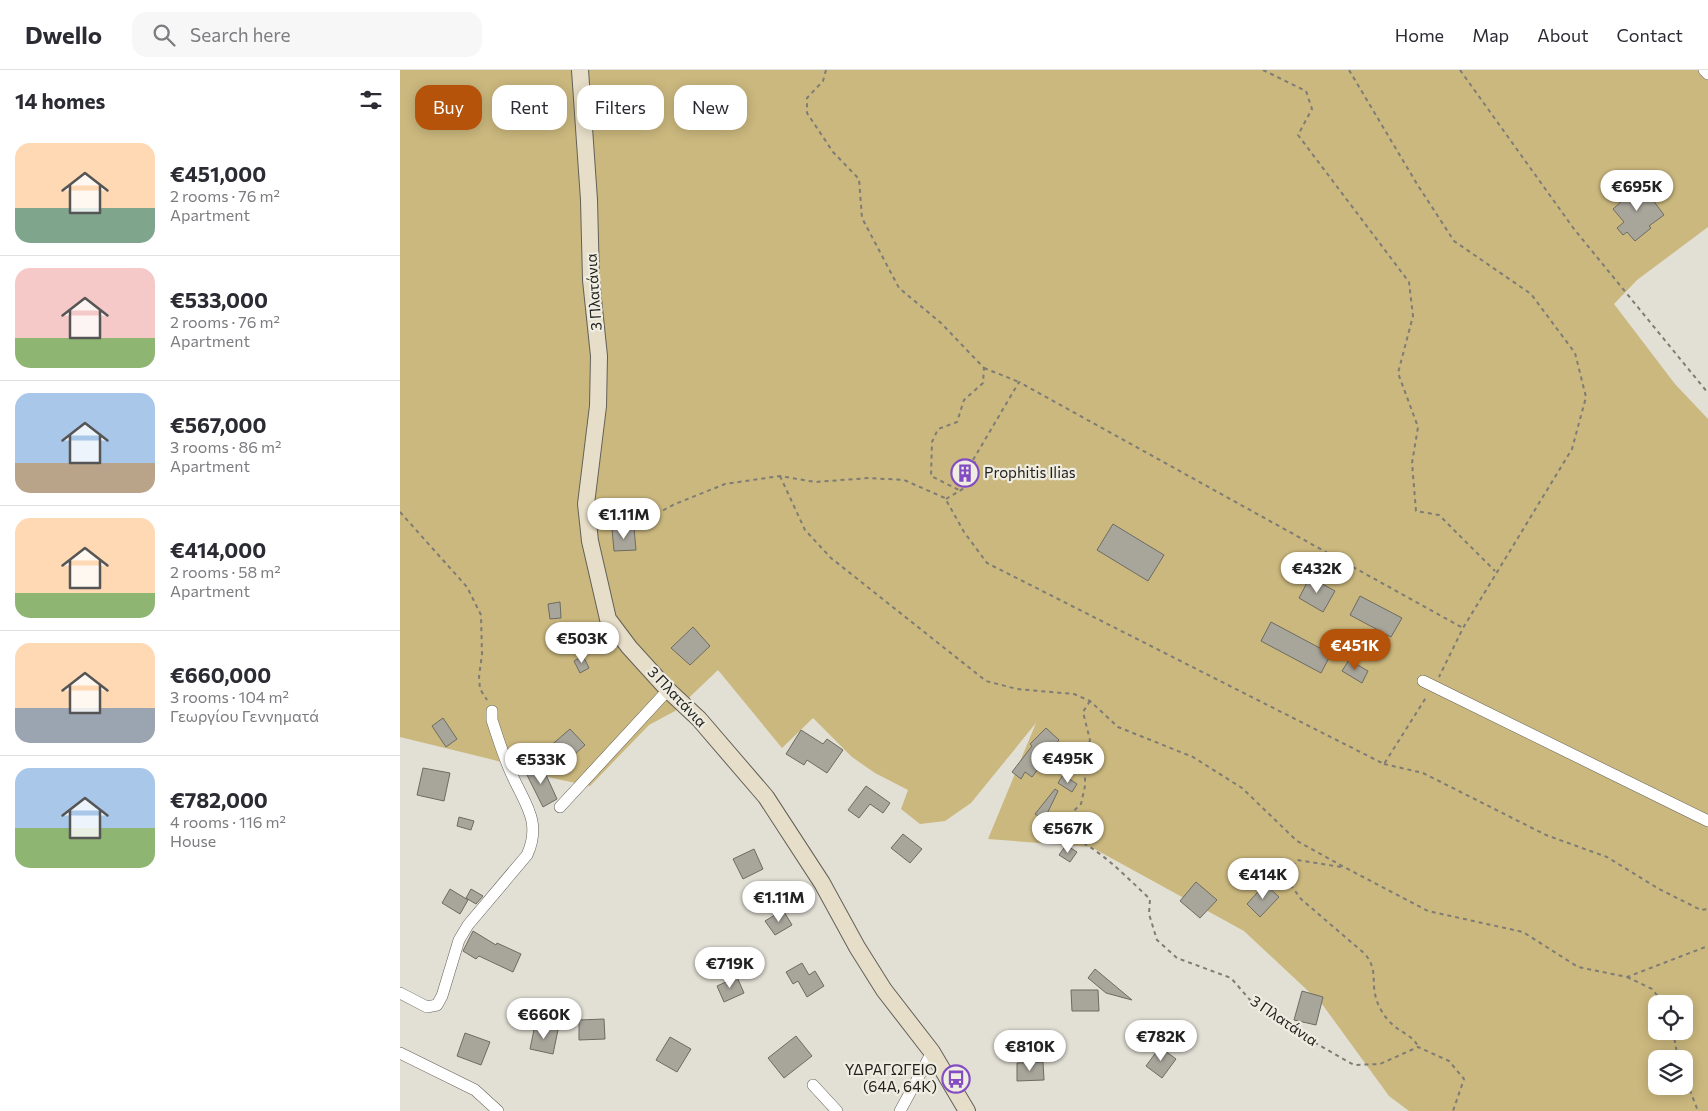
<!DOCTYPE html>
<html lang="en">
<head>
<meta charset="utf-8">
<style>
  body { margin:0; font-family:Commissioner,sans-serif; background:#f7f7f7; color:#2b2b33; height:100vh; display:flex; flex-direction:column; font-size:19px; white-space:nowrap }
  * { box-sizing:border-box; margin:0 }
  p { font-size:16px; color:#7c7c81 }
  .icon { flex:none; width:28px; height:28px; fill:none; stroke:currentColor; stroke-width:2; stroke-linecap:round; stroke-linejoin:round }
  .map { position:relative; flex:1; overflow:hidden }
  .panel { display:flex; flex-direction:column; background:#fff; width:400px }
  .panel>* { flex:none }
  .hud { position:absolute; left:15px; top:15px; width:475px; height:45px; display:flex; gap:10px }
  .buttons { position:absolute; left:1248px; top:925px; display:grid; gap:10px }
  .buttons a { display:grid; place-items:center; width:45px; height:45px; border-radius:10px; background:#fff; box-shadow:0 2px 12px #0003; font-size:25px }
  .price { position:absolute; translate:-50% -42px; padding:0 11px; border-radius:18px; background:#fff; color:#222; font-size:16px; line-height:32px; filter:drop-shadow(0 1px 2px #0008) }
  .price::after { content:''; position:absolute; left:50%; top:30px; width:15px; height:11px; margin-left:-8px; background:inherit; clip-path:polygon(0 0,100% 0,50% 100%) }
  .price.selected { background:#b45309; color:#fff }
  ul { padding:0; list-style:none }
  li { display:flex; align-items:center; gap:15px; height:125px; padding:0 15px }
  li+li { border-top:1px solid #e1e1e2 }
  li span { display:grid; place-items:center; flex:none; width:140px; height:100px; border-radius:15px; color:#555 }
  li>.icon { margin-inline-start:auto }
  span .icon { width:60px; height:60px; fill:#fffc; stroke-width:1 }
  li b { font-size:21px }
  h2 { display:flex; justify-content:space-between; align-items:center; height:60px; padding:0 15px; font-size:21px }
  .pill { padding:0 18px; border-radius:15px; background:#fff; box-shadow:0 2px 12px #0003; font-size:18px; line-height:45px }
  .pill.selected { background:#b45309; color:#fff }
  header { display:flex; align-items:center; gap:30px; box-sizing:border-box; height:70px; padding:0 25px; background:#fff; border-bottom:1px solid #e1e1e2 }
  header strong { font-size:24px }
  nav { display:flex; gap:28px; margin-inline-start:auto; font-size:18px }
  .search { width:350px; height:45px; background:#f7f7f7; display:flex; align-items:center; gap:12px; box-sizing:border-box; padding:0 18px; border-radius:15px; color:#7c7c81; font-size:19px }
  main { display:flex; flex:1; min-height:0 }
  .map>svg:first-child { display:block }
  .green { fill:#cbb87e; fill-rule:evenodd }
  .building { fill:#a8a59b; stroke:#6d6b62 }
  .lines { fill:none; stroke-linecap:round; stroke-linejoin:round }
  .street-casing { stroke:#636058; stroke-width:12 }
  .secondary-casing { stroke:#636058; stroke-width:18 }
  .path { stroke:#7e7c75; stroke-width:2; stroke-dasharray:4 4; stroke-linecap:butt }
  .street { stroke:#fff; stroke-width:11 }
  .secondary { stroke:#e6dec8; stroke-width:16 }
  .labels { text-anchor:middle; stroke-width:4.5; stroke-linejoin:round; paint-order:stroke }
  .street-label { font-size:15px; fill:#23221e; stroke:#efece1 }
  .poi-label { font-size:15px; fill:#23221e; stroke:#efece1; text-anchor:start }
</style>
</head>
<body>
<header>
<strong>Dwello</strong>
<div class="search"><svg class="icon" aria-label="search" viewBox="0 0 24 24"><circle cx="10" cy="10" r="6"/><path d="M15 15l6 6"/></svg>Search here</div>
<nav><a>Home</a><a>Map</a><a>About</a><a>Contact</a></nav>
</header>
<main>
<section class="panel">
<h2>14 homes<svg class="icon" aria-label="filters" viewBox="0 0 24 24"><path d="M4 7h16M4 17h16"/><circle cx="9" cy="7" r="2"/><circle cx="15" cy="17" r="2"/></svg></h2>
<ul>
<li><span style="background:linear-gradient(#ffd9b3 65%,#7fa58c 0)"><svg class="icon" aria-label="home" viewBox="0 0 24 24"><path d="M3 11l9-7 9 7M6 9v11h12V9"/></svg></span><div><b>€451,000</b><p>2 rooms · 76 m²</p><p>Apartment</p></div></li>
<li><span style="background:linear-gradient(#f6c9c9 70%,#8fb573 0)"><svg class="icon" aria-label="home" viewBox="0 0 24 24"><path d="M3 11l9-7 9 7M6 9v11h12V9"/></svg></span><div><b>€533,000</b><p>2 rooms · 76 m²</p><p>Apartment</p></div></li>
<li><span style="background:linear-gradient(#a9c7e8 70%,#b9a48a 0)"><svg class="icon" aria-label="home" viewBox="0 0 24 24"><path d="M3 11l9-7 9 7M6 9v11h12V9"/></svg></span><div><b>€567,000</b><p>3 rooms · 86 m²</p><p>Apartment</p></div></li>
<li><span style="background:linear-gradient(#ffd9b3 75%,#8fb573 0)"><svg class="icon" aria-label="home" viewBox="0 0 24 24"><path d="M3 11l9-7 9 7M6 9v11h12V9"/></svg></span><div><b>€414,000</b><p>2 rooms · 58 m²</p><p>Apartment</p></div></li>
<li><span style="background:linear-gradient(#ffd9b3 65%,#9aa5b1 0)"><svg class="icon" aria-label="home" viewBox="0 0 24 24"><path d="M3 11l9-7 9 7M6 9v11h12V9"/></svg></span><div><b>€660,000</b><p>3 rooms · 104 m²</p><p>Γεωργίου Γεννηματά</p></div></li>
<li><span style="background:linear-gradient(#a9c7e8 60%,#8fb573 0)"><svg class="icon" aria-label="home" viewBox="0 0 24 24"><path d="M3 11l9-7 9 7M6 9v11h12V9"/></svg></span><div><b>€782,000</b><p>4 rooms · 116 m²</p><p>House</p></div></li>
</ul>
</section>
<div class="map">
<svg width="1308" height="1041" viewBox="0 0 1308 1041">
  <rect width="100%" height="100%" fill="#e2dfd4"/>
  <path class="green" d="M0,0H1308V157L1237,210L1214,234L1275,314L1308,349V1041H1009L989,1026L922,934L844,861L691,777L588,769L636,653L571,733L545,751L520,754L501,739L508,720L475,703L452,687L413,648L382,678L318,600L275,641L249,655L190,716L152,708L94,690L0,667ZM1256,934H1284V961H1256ZM1256,989H1284V1016H1256Z"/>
  <g class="building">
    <path d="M1238,110L1264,145L1249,156L1251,158L1235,171L1227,162L1223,165L1217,158L1224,152L1213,139L1231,123L1227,119Z"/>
    <path d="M564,394L573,399L564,416L555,411Z"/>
    <path d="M713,454L764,485L748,511L697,480Z"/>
    <path d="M234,458L236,480L214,481L212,459Z"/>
    <path d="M910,507L935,521L923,542L899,528Z"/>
    <path d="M960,526L1002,548L991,567L950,545Z"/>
    <path d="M160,532L161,548L150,549L148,534Z"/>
    <path d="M871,552L931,584L921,603L861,571Z"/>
    <path d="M293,557L310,576L290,595L271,578Z"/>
    <path d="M183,586L189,598L180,603L174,591Z"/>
    <path d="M949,590L968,601L962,613L942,601Z"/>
    <path d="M43,648L57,669L46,677L32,656Z"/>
    <path d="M646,658L659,670L656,674L662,679L649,695L644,691L632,707L625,702L621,709L612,702L632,676L630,674Z"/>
    <path d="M170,659L185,675L163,695L148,678Z"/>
    <path d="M401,660L423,674L427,669L443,680L427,703L407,690L404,695L386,684Z"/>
    <path d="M141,694L157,729L143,737L125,701Z"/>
    <path d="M23,698L50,703L44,731L17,725Z"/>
    <path d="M663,705L677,714L672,722L658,713Z"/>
    <path d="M466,716L490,733L483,743L470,734L459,748L448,740Z"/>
    <path d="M655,719L658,721L644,750L635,744Z"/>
    <path d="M59,747L74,751L71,760L57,756Z"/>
    <path d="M503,764L522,779L510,793L491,778Z"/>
    <path d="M666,775L677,782L670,792L659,785Z"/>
    <path d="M354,779L363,799L343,809L333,789Z"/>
    <path d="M796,812L817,830L800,848L780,831Z"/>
    <path d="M865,814L879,827L860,847L847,834Z"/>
    <path d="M50,819L68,830L60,844L42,833Z"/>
    <path d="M71,819L83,826L76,834L66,828Z"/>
    <path d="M383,840L392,855L375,865L365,851Z"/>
    <path d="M73,861L96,875L97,873L121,884L113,902L79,886L76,889L63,881Z"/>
    <path d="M402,893L409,905L415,901L424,916L407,927L398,911L393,914L386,902Z"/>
    <path d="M695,899L732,930L706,923L688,908Z"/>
    <path d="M337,907L344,923L324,932L317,916Z"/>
    <path d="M671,920H698L699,941H672Z"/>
    <path d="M902,921L923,927L916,955L894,950Z"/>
    <path d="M204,949L205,969L179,970V950Z"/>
    <path d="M135,955L158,960L153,984L130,979Z"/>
    <path d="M65,963L90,972L81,995L57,986Z"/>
    <path d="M396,966L412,986L384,1008L368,988Z"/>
    <path d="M270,967L291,979L277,1002L256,990Z"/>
    <path d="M760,977L776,989L762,1008L746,996Z"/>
    <path d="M643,992L644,1010L617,1011V993Z"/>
  </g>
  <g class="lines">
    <g class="street-casing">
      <g id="street">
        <path d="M1304,0L1308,4"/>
        <path d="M1023,611L1308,751"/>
        <path d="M160,737L268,620"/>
        <path d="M0,923L27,937L37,935L42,926L59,870L68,855L127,785C142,752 125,734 112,705C104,688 98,669 92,650V641"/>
        <path d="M0,983L75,1020L98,1041"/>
        <path d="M413,1015L437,1041"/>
        <path d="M500,1041L532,982"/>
      </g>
    </g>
    <g class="secondary-casing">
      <path id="secondary" d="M180,0L189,130L191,210L199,286L198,336L186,434L190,471L208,549L229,577L268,620L299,649L366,727L422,813L457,877L484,920L532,982L567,1041"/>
    </g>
    <g class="path">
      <path d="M426,0L423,11L407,28V43L433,82L459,109L462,148L499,218L541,253L584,298L583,313L564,330L557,352L538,359L532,372L531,406L559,420"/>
      <path d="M863,0L906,21L912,39L898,65L1009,212L1013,246L998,303L1018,357L1012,393L1016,441L1039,445L1095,501"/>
      <path d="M949,0L1017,114L1054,171L1131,224L1175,283L1186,327L1172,379L1063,558L1039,607"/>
      <path d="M1060,0L1174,159L1308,323"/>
      <path d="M584,298L619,312"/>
      <path d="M573,390L619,312L1063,558"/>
      <path d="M380,406L405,460L431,488L586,611L617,619L674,624L690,631L718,657L793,687L842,718L897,771L944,797L1028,841L1123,862L1178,897L1227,907L1308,876"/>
      <path d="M546,429L566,417L576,399L574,389"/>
      <path d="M0,442L67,517L81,545L82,584L79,607L80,619L87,630"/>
      <path d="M256,444L275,434L325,414L380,406L415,412L469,408L504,410L545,428L564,462L587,493L984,694L1027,626"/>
      <path d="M690,631L683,642L690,670L685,690V716L681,734L662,752V763C698,776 722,803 750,829L749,844L757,870L777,888L831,908L851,931L903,966L954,995L980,994L1018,977L1049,991L1064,1009L1053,1041"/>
      <path d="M984,694L1023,703L1146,765L1207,787L1259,819L1301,840L1308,839"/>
      <path d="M941,797L897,790L889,801L890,814L901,829L965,884C979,901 970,912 977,931C979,938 986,949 992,954C1001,963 1011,964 1018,976"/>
      <path d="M1227,907L1252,919L1264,934"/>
      <path d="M1273,961L1278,989"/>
      <path d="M1284,1005L1298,1041"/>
    </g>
    <use href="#street" class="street"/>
    <use href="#secondary" class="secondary"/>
  </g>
  <defs>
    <g id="building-ring" transform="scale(1.4375)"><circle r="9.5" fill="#efece1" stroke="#834cc3" stroke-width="1.5"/><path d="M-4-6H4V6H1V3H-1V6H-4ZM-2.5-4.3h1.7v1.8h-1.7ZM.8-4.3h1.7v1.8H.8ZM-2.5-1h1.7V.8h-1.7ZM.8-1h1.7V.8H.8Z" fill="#834cc3"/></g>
    <g id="bus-ring" transform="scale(1.4375)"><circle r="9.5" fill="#efece1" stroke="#834cc3" stroke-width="1.5"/><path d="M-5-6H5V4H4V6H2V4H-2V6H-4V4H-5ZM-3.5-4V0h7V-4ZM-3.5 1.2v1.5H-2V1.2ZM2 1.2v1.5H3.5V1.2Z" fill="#834cc3"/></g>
  </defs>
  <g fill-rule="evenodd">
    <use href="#building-ring" x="565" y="403"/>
    <use href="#bus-ring" x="556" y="1009"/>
  </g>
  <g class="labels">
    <g class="street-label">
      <text transform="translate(194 222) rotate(-94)" y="5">3 Πλατάνια</text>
      <text transform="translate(277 627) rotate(46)" y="5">3 Πλατάνια</text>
      <text transform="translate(884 951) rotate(34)" y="5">3 Πλατάνια</text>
    </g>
    <g class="poi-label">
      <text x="584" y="408">Prophitis Ilias</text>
      <text x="537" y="1005" text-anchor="end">ΥΔΡΑΓΩΓΕΙΟ<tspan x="537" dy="17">(64Α, 64Κ)</tspan></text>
    </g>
  </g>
</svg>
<div class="buttons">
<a><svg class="icon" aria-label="locate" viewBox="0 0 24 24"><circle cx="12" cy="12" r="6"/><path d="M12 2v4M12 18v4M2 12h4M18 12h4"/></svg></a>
<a><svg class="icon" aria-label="layers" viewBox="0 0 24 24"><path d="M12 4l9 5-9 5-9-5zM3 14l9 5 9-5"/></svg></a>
</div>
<b class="price" style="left:1237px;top:142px">€695K</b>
<b class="price" style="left:224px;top:470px">€1.11M</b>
<b class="price" style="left:917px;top:524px">€432K</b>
<b class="price" style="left:182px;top:594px">€503K</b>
<b class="price selected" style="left:955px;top:601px">€451K</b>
<b class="price" style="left:668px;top:714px">€495K</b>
<b class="price" style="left:141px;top:715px">€533K</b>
<b class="price" style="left:668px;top:784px">€567K</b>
<b class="price" style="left:863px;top:830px">€414K</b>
<b class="price" style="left:379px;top:853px">€1.11M</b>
<b class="price" style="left:330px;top:919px">€719K</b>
<b class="price" style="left:144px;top:970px">€660K</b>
<b class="price" style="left:761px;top:992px">€782K</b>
<b class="price" style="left:630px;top:1002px">€810K</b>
<div class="hud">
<a class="pill selected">Buy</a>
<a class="pill">Rent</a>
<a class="pill">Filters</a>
<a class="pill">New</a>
</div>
</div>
</main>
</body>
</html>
